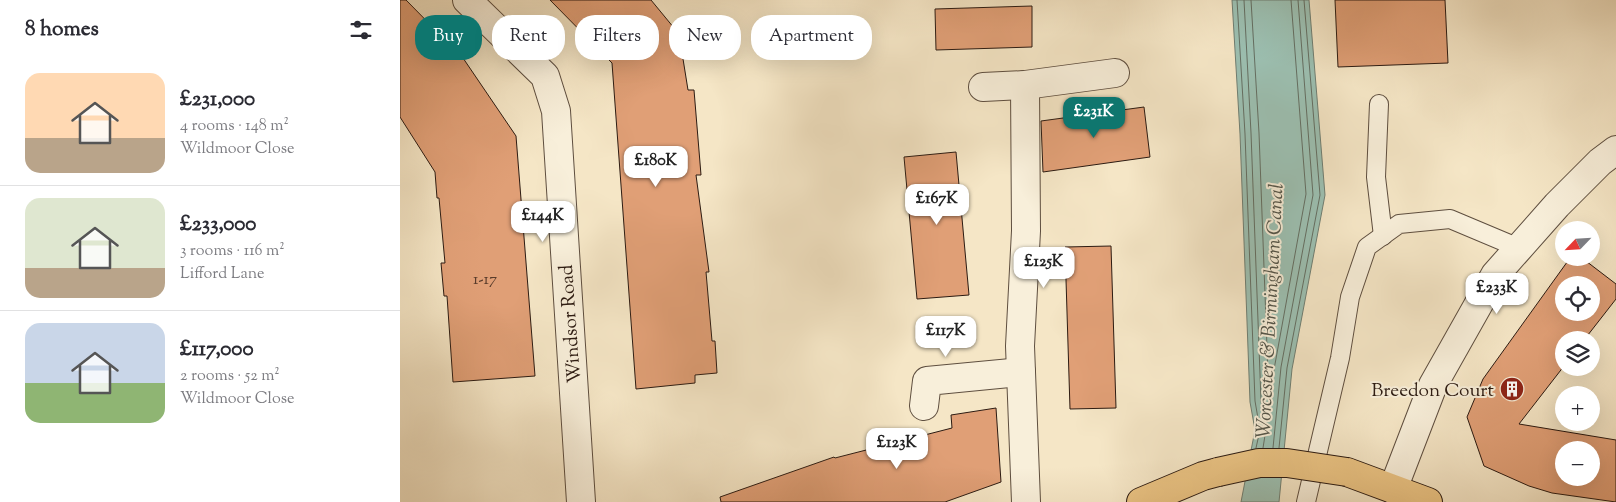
<!DOCTYPE html>
<html lang="en">
<head>
<meta charset="utf-8">
<style>
  body { margin:0; font-family:"Sorts Mill Goudy",serif; background:#f7f7f7; color:#2b2b33; height:100vh; display:flex; flex-direction:column; font-size:19px; white-space:nowrap }
  * { box-sizing:border-box; margin:0 }
  p { font-size:16px; color:#7c7c81 }
  .icon { flex:none; width:28px; height:28px; fill:none; stroke:currentColor; stroke-width:2; stroke-linecap:round; stroke-linejoin:round }
  .map { position:relative; flex:1; overflow:hidden }
  .drawer { display:flex; flex-direction:column; background:#fff; width:400px }
  .drawer>* { flex:none }
  .top-card { position:absolute; left:15px; top:15px; width:475px; height:45px; display:flex; gap:10px }
  .needle { width:32px; rotate:245deg }
  .controls { position:absolute; left:1155px; top:221px; display:grid; gap:10px }
  .controls a { display:grid; place-items:center; width:45px; height:45px; border-radius:50%; background:#fff; box-shadow:0 5px 20px #0002; font-size:25px }
  .price { position:absolute; translate:-50% -42px; padding:0 11px; border-radius:10px; background:#fff; color:#222; font-size:16px; line-height:32px; filter:drop-shadow(0 1px 2px #0008) }
  .price::after { content:''; position:absolute; left:50%; top:30px; width:15px; height:11px; margin-left:-8px; background:inherit; clip-path:polygon(0 0,100% 0,50% 100%) }
  .price.current { background:#0f766e; color:#fff }
  ul { padding:0; list-style:none }
  li { display:flex; align-items:center; gap:15px; height:125px; padding:0 25px }
  li+li { border-top:1px solid #e1e1e2 }
  li span { display:grid; place-items:center; flex:none; width:140px; height:100px; border-radius:15px; color:#555 }
  li>.icon { margin-inline-start:auto }
  span .icon { width:60px; height:60px; fill:#fffc; stroke-width:1 }
  li b { font-size:21px }
  h2 { display:flex; justify-content:space-between; align-items:center; height:60px; padding:0 25px; font-size:21px }
  .pill { padding:0 18px; border-radius:20px; background:#fff; box-shadow:0 5px 20px #0002; font-size:18px; line-height:45px }
  .pill.current { background:#0f766e; color:#fff }
  main { display:flex; flex:1; min-height:0 }
  .map>svg:first-child { display:block }
  .water { fill:#9cc0b2; stroke:#6f7e72 }
  .lines { fill:none; stroke-linecap:round; stroke-linejoin:round }
  .shore { stroke:#646e62; stroke-width:1 }
  .building { fill:#e09f76; stroke:#2c1b12; fill-rule:evenodd }
  .service-casing { stroke:#5e4e3f; stroke-width:20 }
  .minor-casing { stroke:#5e4e3f; stroke-width:30 }
  .tertiary-casing { stroke:#5e4e3f; stroke-width:30 }
  .primary-casing { stroke:#2c1b12; stroke-width:30 }
  .service { stroke:#f8efda; stroke-width:18 }
  .minor { stroke:#f8efda; stroke-width:28 }
  .tertiary { stroke:#f8efda; stroke-width:28 }
  .primary { stroke:#eac383; stroke-width:28 }
  .primary-bridge-casing { stroke:#2c1b12; stroke-width:30; stroke-linecap:butt }
  .primary-bridge { stroke:#eac383; stroke-width:28 }
  .labels { text-anchor:middle; stroke-width:4; stroke-linejoin:round; paint-order:stroke }
  .number-label { font-size:16px; fill:#593c2b }
  .street-label { font-size:19px; fill:#2c1b12; stroke:#f8efda }
  .poi-label { font-size:19px; fill:#2c1b12; stroke:#f8efda; text-anchor:end }
  .water-label { font-size:20px; font-style:italic; fill:#53554a; stroke:#f8efda }
</style>
</head>
<body>
<main>
<section class="drawer">
<h2>8 homes<svg class="icon" aria-label="filters" viewBox="0 0 24 24"><path d="M4 7h16M4 17h16"/><circle cx="9" cy="7" r="2"/><circle cx="15" cy="17" r="2"/></svg></h2>
<ul>
<li><span style="background:linear-gradient(#ffd9b3 65%,#b9a48a 0)"><svg class="icon" aria-label="home" viewBox="0 0 24 24"><path d="M3 11l9-7 9 7M6 9v11h12V9"/></svg></span><div><b>£231,000</b><p>4 rooms · 148 m²</p><p>Wildmoor Close</p></div></li>
<li><span style="background:linear-gradient(#dfe7d0 70%,#b9a48a 0)"><svg class="icon" aria-label="home" viewBox="0 0 24 24"><path d="M3 11l9-7 9 7M6 9v11h12V9"/></svg></span><div><b>£233,000</b><p>3 rooms · 116 m²</p><p>Lifford Lane</p></div></li>
<li><span style="background:linear-gradient(#c9d6e8 60%,#8fb573 0)"><svg class="icon" aria-label="home" viewBox="0 0 24 24"><path d="M3 11l9-7 9 7M6 9v11h12V9"/></svg></span><div><b>£117,000</b><p>2 rooms · 52 m²</p><p>Wildmoor Close</p></div></li>
</ul>
</section>
<div class="map">
<svg width="1216" height="502" viewBox="0 0 1216 502">
  <rect width="100%" height="100%" fill="#f5e6c6"/>
  <filter id="stains"><feTurbulence type="fractalNoise" baseFrequency=".004" numOctaves="4"/><feColorMatrix values="0 0 0 0 .2 0 0 0 0 .09 0 0 0 0 .02 0 0 0 .5 -.17"/></filter>
  <radialGradient id="worn" r=".72"><stop offset=".6" stop-color="#630" stop-opacity="0"/><stop offset="1" stop-color="#630" stop-opacity=".3"/></radialGradient>
  <path class="water" d="M832,0H909L925,195L892,369L879,502H841L855,430L850,402L840,134Z"/>
  <g class="lines">
    <g class="shore">
      <path d="M837,0L845,134L855,401L860,430L856,448"/>
      <path d="M844,0L851,133L861,401L866,429L863,448"/>
      <path d="M851,0L859,133L868,375L870,377L873,375L906,194L891,0"/>
      <path d="M873,448L881,367L913,195L898,0"/>
      <path d="M879,448L887,368L920,195L904,0"/>
    </g>
  </g>
  <g class="building">
    <path d="M0,0H6L63,58L116,136L135,376L53,382L47,296H44L41,263H45L39,198H37L35,172L0,117Z"/>
    <path d="M150,0H251L279,34L288,90H294L301,175H296L309,272H306L312,341H315L317,373L295,375V383L236,389L212,63Z"/>
    <path d="M935,0H1045L1048,63L938,67Z"/>
    <path d="M632,6V47L536,50L535,9Z"/>
    <path d="M744,107L750,157L643,172L641,121Z"/>
    <path d="M556,152L569,295L517,299L504,157Z"/>
    <path d="M711,246L716,408L670,409L665,247Z"/>
    <path d="M1170,258H1182L1216,284V299L1184,340H1164V366L1119,424L1216,440V502L1152,493L1129,486L1084,466L1067,417L1083,379ZM1164,285H1191V312H1164ZM1164,450H1191V478H1164Z"/>
    <path d="M596,408L601,482L545,502H321L320,497L434,457L435,458L552,428L551,415Z"/>
  </g>
  <g class="lines">
    <g class="service-casing">
      <g id="service">
        <path d="M979,104L976,177L983,236"/>
        <path d="M906,502L940,358L950,297L967,247L999,224L1050,219L1119,248"/>
      </g>
    </g>
    <g class="minor-casing">
      <g id="minor">
        <path d="M67,0L145,76L156,111L181,502"/>
        <path d="M625,85L626,231L620,346L626,502"/>
        <path d="M583,87L625,85L715,73"/>
        <path d="M524,406L527,381L621,372"/>
      </g>
    </g>
    <g class="tertiary-casing">
      <path id="tertiary" d="M993,489L1033,385L1095,275L1157,205L1200,162L1216,150"/>
    </g>
    <g class="primary-casing">
      <g id="primary">
        <path d="M947,472L1028,502"/>
        <path d="M741,502L803,476L818,472"/>
      </g>
    </g>
    <use href="#service" class="service"/>
    <use href="#minor" class="minor"/>
    <use href="#tertiary" class="tertiary"/>
    <use href="#primary" class="primary"/>
    <g class="primary-bridge-casing">
      <path id="primary-bridge" d="M818,472L859,463H887L947,472"/>
    </g>
    <use href="#primary-bridge" class="primary-bridge"/>
  </g>
  <defs>
    <g id="building-disc" transform="scale(1.25)"><circle r="9.5" fill="#8f2418" stroke="#f8efda"/><path d="M-4-6H4V6H1V3H-1V6H-4ZM-2.5-4.3h1.7v1.8h-1.7ZM.8-4.3h1.7v1.8H.8ZM-2.5-1h1.7V.8h-1.7ZM.8-1h1.7V.8H.8Z" fill="#fff"/></g>
  </defs>
  <g fill-rule="evenodd">
    <use href="#building-disc" x="1112" y="389"/>
  </g>
  <g class="labels">
    <g class="number-label">
      <text x="85" y="284">1-17</text>
    </g>
    <g class="street-label">
      <text transform="translate(169 324) rotate(-94)" y="7">Windsor Road</text>
    </g>
    <g class="poi-label">
      <text x="1094" y="396">Breedon Court</text>
    </g>
    <g class="water-label">
      <text transform="translate(869 311) rotate(-87)" y="7">Worcester &amp; Birmingham Canal</text>
    </g>
  </g>
  <rect width="100%" height="100%" filter="url(#stains)"/>
  <rect width="100%" height="100%" fill="url(#worn)"/>
</svg>
<div class="controls">
<a><svg class="needle" viewBox="-14 -14 28 28"><path d="M0-13l5 13h-10z" fill="#e53935"/><path d="M0 13l5-13h-10z" fill="#7c7c81"/></svg></a>
<a><svg class="icon" aria-label="locate" viewBox="0 0 24 24"><circle cx="12" cy="12" r="6"/><path d="M12 2v4M12 18v4M2 12h4M18 12h4"/></svg></a>
<a><svg class="icon" aria-label="layers" viewBox="0 0 24 24"><path d="M12 4l9 5-9 5-9-5zM3 14l9 5 9-5"/></svg></a>
<a>+</a>
<a>−</a>
</div>
<b class="price current" style="left:694px;top:139px">£231K</b>
<b class="price" style="left:256px;top:188px">£180K</b>
<b class="price" style="left:537px;top:226px">£167K</b>
<b class="price" style="left:143px;top:243px">£144K</b>
<b class="price" style="left:644px;top:289px">£125K</b>
<b class="price" style="left:1097px;top:315px">£233K</b>
<b class="price" style="left:546px;top:358px">£117K</b>
<b class="price" style="left:497px;top:470px">£123K</b>
<div class="top-card">
<a class="pill current">Buy</a>
<a class="pill">Rent</a>
<a class="pill">Filters</a>
<a class="pill">New</a>
<a class="pill">Apartment</a>
</div>
</div>
</main>
</body>
</html>
